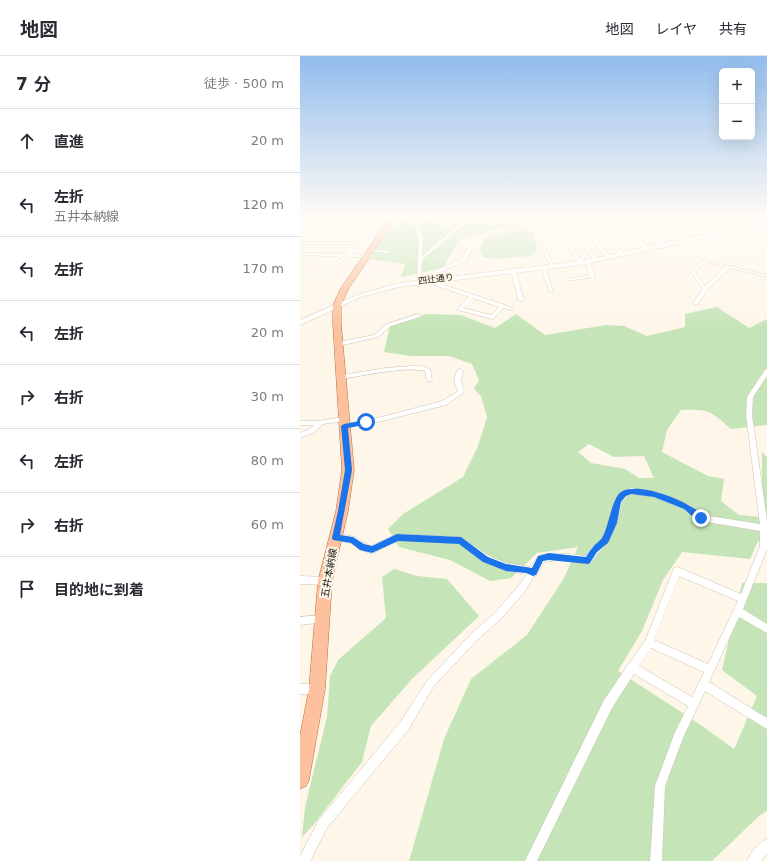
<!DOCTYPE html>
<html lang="ja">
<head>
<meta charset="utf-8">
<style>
  :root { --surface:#fff; --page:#f2f2f3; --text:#2b2b33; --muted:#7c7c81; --line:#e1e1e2 }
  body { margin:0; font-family:"DejaVu Sans","Noto Sans JP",sans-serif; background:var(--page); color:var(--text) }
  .controls { position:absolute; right:12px; top:12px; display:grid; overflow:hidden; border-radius:6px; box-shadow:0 4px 16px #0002 }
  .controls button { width:36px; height:36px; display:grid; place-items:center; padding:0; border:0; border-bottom:1px solid var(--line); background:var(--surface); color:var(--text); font:20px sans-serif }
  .stop { position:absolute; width:12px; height:12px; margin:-9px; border:3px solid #1a73e8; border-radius:50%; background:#fff }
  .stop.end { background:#1a73e8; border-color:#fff; box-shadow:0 1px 4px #0008 }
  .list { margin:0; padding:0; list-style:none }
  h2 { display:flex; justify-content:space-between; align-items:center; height:52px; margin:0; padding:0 16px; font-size:17px }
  h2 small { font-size:13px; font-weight:400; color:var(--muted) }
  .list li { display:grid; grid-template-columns:26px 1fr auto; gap:12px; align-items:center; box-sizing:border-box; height:64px; padding:0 16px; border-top:1px solid var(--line) }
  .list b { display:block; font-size:15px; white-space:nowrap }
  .list p { margin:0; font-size:13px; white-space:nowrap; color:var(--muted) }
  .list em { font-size:13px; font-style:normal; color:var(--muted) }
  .icon { flex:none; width:22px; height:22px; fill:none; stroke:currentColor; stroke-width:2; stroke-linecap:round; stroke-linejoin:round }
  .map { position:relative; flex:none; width:467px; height:805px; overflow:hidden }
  header { display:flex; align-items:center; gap:24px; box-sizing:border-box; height:56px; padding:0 20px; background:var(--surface); border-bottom:1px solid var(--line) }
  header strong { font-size:19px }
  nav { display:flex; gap:22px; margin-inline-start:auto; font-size:14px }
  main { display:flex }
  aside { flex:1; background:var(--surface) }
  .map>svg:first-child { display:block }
</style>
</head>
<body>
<header>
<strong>地図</strong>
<nav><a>地図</a><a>レイヤ</a><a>共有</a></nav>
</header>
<main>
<aside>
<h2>7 分<small>徒歩 · 500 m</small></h2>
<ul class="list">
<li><svg class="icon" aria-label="ahead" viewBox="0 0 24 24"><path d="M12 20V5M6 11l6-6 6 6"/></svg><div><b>直進</b></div><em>20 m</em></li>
<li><svg class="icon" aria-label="left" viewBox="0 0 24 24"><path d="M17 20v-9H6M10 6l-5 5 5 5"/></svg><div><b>左折</b><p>五井本納線</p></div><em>120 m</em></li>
<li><svg class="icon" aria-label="left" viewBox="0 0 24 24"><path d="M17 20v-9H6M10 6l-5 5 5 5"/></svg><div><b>左折</b></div><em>170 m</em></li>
<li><svg class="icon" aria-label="left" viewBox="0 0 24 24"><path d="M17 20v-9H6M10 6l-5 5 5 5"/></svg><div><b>左折</b></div><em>20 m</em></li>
<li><svg class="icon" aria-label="right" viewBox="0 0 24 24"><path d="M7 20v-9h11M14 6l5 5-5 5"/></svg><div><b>右折</b></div><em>30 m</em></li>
<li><svg class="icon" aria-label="left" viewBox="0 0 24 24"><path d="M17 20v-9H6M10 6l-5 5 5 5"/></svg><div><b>左折</b></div><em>80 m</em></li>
<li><svg class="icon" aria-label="right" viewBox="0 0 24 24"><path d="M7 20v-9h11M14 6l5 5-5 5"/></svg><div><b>右折</b></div><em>60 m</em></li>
<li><svg class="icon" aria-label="arrive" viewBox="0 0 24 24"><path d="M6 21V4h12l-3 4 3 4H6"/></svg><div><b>目的地に到着</b></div></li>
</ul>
</aside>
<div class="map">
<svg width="467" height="805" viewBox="0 0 467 805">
  <rect width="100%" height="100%" fill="#fef6e9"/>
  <g fill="#c5e5b8" fill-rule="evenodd">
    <path d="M161 159H250L159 183 143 212 101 221 105 208 70 203C89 171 97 160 136 161L141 170 152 174Z"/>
    <path d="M399 159H423L422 160 425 167 405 170 395 164Z"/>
    <path d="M230 174 233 176 237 194 230 200 195 203 183 201 180 192 186 182 213 175Z"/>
    <path d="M417 251 449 272 467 263V369L431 373C410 355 410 353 381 354L367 374 362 396 408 420 424 423 421 445 439 459 462 461V396L467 401V486L458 485 450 503 382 496 363 524 342 575 318 615 395 665 434 693 457 640 422 614 442 527H467V755L459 760 412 805H109L144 683 171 623 227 579 264 522 278 491 237 497 211 522 190 525 150 504 99 491 88 473 103 458 163 421 178 390 187 361 181 340 174 333 179 324 172 308 149 300H111L84 296 90 270 104 263 128 258 161 259 195 272 216 258 245 279 306 269 324 270 347 280 385 271V258ZM289 388 314 401 344 400 354 422H339L325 413 291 407 278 396Z"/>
    <path d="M94 513 117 520 147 523 179 560 112 623 71 670 62 706 15 767 2 781 5 751 27 661 30 620 38 604 86 562 82 521Z"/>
  </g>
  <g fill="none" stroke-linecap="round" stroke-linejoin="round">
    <defs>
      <g id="minor">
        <path d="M59 159 93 160 95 161 93 162 61 160Z"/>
        <path d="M118 159 134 160 136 161 134 162H121L118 169 123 181 122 200 171 159H175L122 204 121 225 119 226 117 225 119 181 114 169Z"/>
        <path d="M253 159H257L252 164 283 206V208H279L255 173 231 177 225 170 191 177 177 185 166 205 140 216 133 224 135 226 205 249 212 252V254L203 252 194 262 192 263 158 254V252L169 241 131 228 128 224 136 214 162 203 173 183 188 175 223 168 225 167H227L249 163ZM249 165 253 171 232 175 228 170ZM173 242 199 251 191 259 163 252Z"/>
        <path d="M329 159H333L364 190V192H360Z"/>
        <path d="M390 159H394L404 167 439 161 455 170 452 171 438 163 406 169 418 178V180H416Z"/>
        <path d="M0 164H50L52 165 50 166H0Z"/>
        <path d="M0 174 64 176V177L52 198 67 199 69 200 67 201H49L33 211 31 210V209L44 201 7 199 0 201V199L7 197 47 198 53 188H0V186H55L59 178 0 176Z"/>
        <path d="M329 175H333L349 193V195H345L329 177Z"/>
        <path d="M288 177H292L310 201V203H306L288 179Z"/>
        <path d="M303 178H307L324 198V200H320L303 180Z"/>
        <path d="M279 182H283L298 204V205H294L279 183Z"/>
        <path d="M240 188 244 189 254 210V211L250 210 240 189Z"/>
        <path d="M69 193 88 195 90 196 88 197 71 195H69Z"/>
        <path d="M285 204 289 205 295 220V221L266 225V223L290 219 285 205Z"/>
        <path d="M405 204 467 219V221L430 212 407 234 398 248H394L393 247 403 233 391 216 398 208ZM407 206 425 211 405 230 395 216 401 210Z"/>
        <path d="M241 210 245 211 253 235V236L249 235 241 211Z"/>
        <path d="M211 213 215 214 224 244 223 245 218 244 211 214Z"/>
        <path d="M118 258 121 260 120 261 91 270 78 281 39 290 36 288 39 286 74 279 87 268Z"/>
        <path d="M112 310H122L130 313 132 324 131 325H127L125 315C105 310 63 320 41 323L38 321 41 319 86 312Z"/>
        <path d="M160 313 163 315 161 325 164 334 163 337 146 349 82 365 44 372 41 370 44 368 82 361 142 345 157 336 158 334C154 327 154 322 157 315Z"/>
        <path d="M467 313V320L453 341 452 359 467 465V493L443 553 467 568V577L439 561 409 626 467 662V673L405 635 383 682 365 730 362 805H350L355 730 375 676 388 650 334 618 312 652 237 805H225L304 644 326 612 328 608 330 607 346 583 374 512 377 511 380 512 441 538 460 490V475L401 465 383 453 354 441 331 438 327 440 322 446 317 467 308 487 298 497 291 507 288 508 258 504 244 506 236 520H234L225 535 202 562 177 584 133 631 109 673 27 772 10 805H0V800L19 764 101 665 127 625 171 578 196 556 219 529 227 518 206 515 183 506 159 487 98 484 72 498 59 493 51 487 33 484 32 482 33 480C39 478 51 479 57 482 62 485 65 488 71 490L97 478 161 481 189 500 206 507 231 511C233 508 235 503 238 501 247 494 275 499 286 500L292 491 302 483 309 467 315 443 321 436 331 432 358 436 389 449 403 459 460 468 446 359 447 341 465 314ZM379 520 438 545 408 608 354 584ZM351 592 404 616 392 641 339 610Z"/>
        <path d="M44 361H46L47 363 46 365 23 368 13 377 0 382V377L9 373 14 369H0V365H18Z"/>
        <path d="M0 520 25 521 28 522 29 525 28 528 25 529 0 528Z"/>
        <path d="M22 559 25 560 26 563 25 566 0 569V561Z"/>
        <path d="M0 628H17L20 630 22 633 20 636 17 638H0Z"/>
        <path d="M467 783V798L461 805H447C450 797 459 786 467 783Z"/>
      </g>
      <g id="tertiary">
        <path d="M45 159H49L55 169 86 171 89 173 86 175 51 171Z"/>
        <path d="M467 165V169L281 209 99 231 61 241 0 269V264L57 239 99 227 281 205Z"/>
      </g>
      <path id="primary" d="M92 159H98L49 232 41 249V268L54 414 48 455 32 525 25 633 9 724 6 730 0 733V680L9 633 18 525 36 455 42 414 33 268V249L41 232Z"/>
    </defs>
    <use href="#minor" stroke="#ccc2b2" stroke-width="1"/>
    <use href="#tertiary" stroke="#ccc2b2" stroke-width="1"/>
    <use href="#primary" stroke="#b17045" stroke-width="1"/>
    <use href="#minor" fill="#fff" fill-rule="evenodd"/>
    <use href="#tertiary" fill="#fff" fill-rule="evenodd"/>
    <use href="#primary" fill="#fdc29d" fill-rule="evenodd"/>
  </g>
  <linearGradient id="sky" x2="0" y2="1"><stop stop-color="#91bced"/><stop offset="0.59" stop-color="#fffbf5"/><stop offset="1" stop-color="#fffbf5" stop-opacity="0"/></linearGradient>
  <rect width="467" height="271" fill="url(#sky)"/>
  <path fill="#1a73e8" d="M66 364 68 365V368L48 372 52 414 40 479 53 481 64 488 72 490 97 478 161 481 188 501 206 508 232 512 238 500 249 497 286 501C288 498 290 494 293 491 296 487 301 485 303 480 309 469 312 442 321 436 338 424 395 447 405 462L401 465H398L384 453 354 441 331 438 326 440 321 446 317 467 308 487 297 496 290 507 288 508 249 504 243 505 236 519 233 520 226 517 206 515 183 506 159 488 98 485 72 497 60 494 51 487 33 484 32 482 38 455 45 414 41 370 44 368Z"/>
  <g text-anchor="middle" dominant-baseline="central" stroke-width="4" stroke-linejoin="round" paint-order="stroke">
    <g font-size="9" fill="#25211b" stroke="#fef6e9">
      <text transform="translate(136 223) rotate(-7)">四辻通り</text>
    </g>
    <g font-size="10" fill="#25211b" stroke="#fef6e9">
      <text transform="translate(29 517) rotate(-80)">五井本納線</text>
    </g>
  </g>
</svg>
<div class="controls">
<button>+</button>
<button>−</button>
</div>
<div class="stop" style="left:66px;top:366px"></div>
<div class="stop end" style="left:401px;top:462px"></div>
</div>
</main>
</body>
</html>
